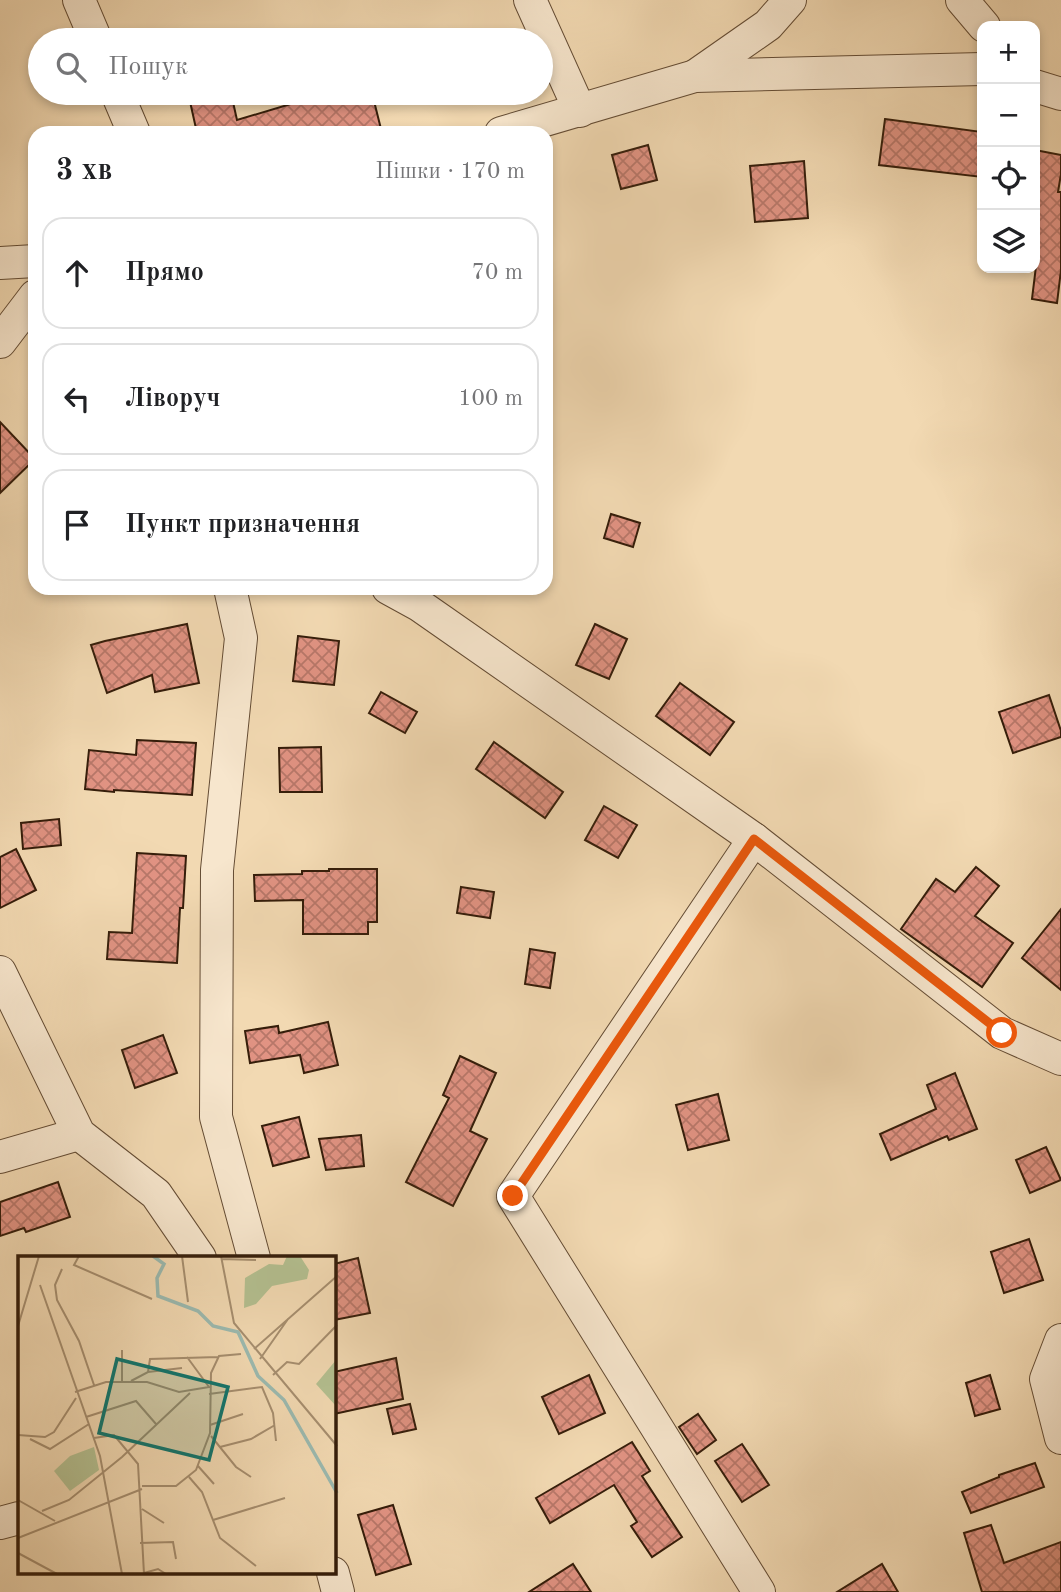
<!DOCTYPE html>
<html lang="uk">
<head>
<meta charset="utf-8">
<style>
  :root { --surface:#fff; --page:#f2f2f2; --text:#202124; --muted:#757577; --line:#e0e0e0 }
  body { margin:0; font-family:"Old Standard TT",serif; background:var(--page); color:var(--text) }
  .controls { position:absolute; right:21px; top:21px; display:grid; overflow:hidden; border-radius:14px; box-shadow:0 4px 10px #0003 }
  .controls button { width:63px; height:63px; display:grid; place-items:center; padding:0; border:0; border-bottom:2px solid var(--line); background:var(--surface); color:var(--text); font:35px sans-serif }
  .stop { position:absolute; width:21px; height:21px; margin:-16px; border:5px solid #ea580c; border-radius:50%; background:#fff }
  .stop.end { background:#ea580c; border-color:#fff; box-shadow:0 2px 7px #0008 }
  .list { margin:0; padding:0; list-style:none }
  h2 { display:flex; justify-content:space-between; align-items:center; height:91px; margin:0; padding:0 28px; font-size:30px }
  h2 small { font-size:23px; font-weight:400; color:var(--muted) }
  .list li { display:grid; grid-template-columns:46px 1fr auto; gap:21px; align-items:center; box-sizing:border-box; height:112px; margin:0 14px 14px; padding:0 14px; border:2px solid var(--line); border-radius:21px }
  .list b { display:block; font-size:26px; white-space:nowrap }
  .list em { font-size:23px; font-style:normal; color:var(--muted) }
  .icon { flex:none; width:38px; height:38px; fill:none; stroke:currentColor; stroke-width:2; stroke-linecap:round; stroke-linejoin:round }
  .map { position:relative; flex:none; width:1061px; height:1592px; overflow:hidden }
  .search { position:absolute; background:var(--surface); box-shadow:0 4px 10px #0003; left:28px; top:28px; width:525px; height:77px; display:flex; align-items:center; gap:18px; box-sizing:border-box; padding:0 24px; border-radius:38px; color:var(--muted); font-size:26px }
  .panel { position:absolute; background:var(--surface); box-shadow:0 4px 10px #0003; left:28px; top:126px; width:525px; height:469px; border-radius:21px }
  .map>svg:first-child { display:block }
</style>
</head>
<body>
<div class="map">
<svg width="1061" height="1592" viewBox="0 0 1061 1592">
  <defs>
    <pattern id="building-cross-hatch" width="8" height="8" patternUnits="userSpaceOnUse" patternTransform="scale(1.75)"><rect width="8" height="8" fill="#e19383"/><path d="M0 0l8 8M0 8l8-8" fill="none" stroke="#b77769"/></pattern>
  </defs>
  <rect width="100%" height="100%" fill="#f2d9b2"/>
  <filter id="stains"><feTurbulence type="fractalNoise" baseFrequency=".00286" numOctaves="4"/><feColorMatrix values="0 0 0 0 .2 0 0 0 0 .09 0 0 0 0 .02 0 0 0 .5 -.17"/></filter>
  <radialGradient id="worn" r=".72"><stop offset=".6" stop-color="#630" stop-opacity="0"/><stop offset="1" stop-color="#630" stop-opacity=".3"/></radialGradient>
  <g fill="url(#building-cross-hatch)" stroke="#351d0a" stroke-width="2">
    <path d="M209 93H231L237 120 304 100 305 102 341 93H372L382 133H197L189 97Z"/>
    <path d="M885 119 982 132V177L879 165Z"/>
    <path d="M648 145 657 180 621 189 612 155Z"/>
    <path d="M1035 150 1061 155V174L1058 192H1061V270L1057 303 1032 299 1038 250H1035Z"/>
    <path d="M804 161 808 218 755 222 750 166Z"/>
    <path d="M0 422 35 459 0 493Z"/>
    <path d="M611 514 640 523 633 547 604 538Z"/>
    <path d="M187 624 199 683 155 692 152 675 107 693 91 645 105 641Z"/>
    <path d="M595 624 627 639 609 679 576 665Z"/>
    <path d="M298 636 339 641 334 685 293 681Z"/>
    <path d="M680 683 734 722 710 755 656 716Z"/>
    <path d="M381 692 417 712 405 733 369 713Z"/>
    <path d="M1049 695 1061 731V737L1013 753 999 712Z"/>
    <path d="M137 740 196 743 192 795 114 790V792L85 789 89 750 136 755Z"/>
    <path d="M494 742 563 792 545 818 476 769Z"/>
    <path d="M321 747 322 792H280L279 748Z"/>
    <path d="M604 806 637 825 618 858 585 840Z"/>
    <path d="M59 819 61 845 23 849 21 823Z"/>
    <path d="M16 849 36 890 0 908V857Z"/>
    <path d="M137 853 186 856 183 908H180L177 963 107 959 109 932 132 933Z"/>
    <path d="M976 867 999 886 975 916 1013 943 982 987 901 929 936 879 955 892Z"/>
    <path d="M329 869H377V922H368V934H303V900L255 901 254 875 302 874V871H329Z"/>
    <path d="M461 887 494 892 490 918 457 913Z"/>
    <path d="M1061 909V990L1022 958Z"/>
    <path d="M530 949 555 953 550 988 525 984Z"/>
    <path d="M328 1022 338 1065 304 1073 300 1055 250 1063 245 1031 278 1026 279 1033Z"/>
    <path d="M163 1035 177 1073 135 1088 122 1050Z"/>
    <path d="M460 1056 496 1073 470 1131 487 1139 453 1206 406 1182 449 1098 443 1095Z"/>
    <path d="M955 1073 977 1129 949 1140 947 1136 891 1160 880 1134 936 1109 927 1085Z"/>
    <path d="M718 1094 729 1140 688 1150 676 1105Z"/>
    <path d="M299 1117 309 1157 273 1166 262 1126Z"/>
    <path d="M361 1135 364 1166 326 1170 319 1139Z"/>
    <path d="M1046 1147 1061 1180 1030 1193 1016 1160Z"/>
    <path d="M58 1182 70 1217 26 1232 24 1228 0 1236V1202Z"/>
    <path d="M1029 1239 1043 1280 1004 1293 991 1252Z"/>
    <path d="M358 1258 370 1313 334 1320V1264Z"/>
    <path d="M396 1358 403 1399 334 1414V1372Z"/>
    <path d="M589 1375 605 1413 559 1434 542 1397Z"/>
    <path d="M990 1375 1000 1409 975 1416 966 1383Z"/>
    <path d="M410 1404 416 1429 393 1434 387 1409Z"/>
    <path d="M698 1414 716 1440 697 1454 679 1427Z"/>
    <path d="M632 1442 650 1471 642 1476 682 1537 652 1557 631 1526 637 1522 614 1485 550 1523 536 1498Z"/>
    <path d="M742 1444 769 1485 742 1502 715 1461Z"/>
    <path d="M1035 1463 1044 1487 971 1513 962 1492 999 1477V1475Z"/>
    <path d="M393 1505 411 1564 376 1575 358 1515Z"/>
    <path d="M991 1525 1004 1563 1061 1542V1592H982L964 1533Z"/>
    <path d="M573 1564 591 1592H529Z"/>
    <path d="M882 1564 898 1592H837Z"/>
  </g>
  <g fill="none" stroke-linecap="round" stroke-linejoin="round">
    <defs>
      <g id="minor">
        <path d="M79 0 96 40"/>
        <path d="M530 0 580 111"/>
        <path d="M962 0 984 26"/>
        <path d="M695 76 768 25 790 0"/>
        <path d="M1035 86 1061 94"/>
        <path d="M117 93 134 133"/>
        <path d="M501 133 695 76 982 69"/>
        <path d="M0 263 35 261"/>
        <path d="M0 342 35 296"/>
        <path d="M230 588 241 638 217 870 216 1117 254 1258"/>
        <path d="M388 588 419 605 754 839 1002 1033 1061 1059"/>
        <path d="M754 839 513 1196 759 1592"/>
        <path d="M0 972 79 1134 156 1194 200 1258"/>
        <path d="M0 1157 79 1134"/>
        <path d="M1061 1340 1046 1379 1061 1438"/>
        <path d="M0 1523 19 1518"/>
        <path d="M333 1573 338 1592"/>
      </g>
    </defs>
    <use href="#minor" stroke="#644c34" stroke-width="34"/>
    <use href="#minor" stroke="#f7e6cd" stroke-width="32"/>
  </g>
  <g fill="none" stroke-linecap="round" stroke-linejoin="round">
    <path stroke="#ea580c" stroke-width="9" d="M513 1196 754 839 1002 1033"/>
  </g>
  <g transform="translate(18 1256)">
    <rect width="318" height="318" fill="#f2d9b2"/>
    <path d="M269 0H282L291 14 289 23 254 30 238 48 226 52 227 22 251 8 265 9ZM318 104V150L298 128Z" fill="#b4c091"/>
    <path d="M76 191 81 214 52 235 36 215 52 200Z" fill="#b4c091"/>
    <path fill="none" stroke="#9bbab0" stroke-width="3.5" d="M135 0 146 8 139 22 140 40 180 55 195 70 220 76 240 120 266 144 319 237"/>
    <path fill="none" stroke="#a68e6f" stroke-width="2" d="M61 0 56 9 134 43M164 0 170 46M203 0 216 67 319 190M203 3 238 4M44 13 37 29 39 44 61 85 76 129M22 29 82 200 104 318M0 70 21 0M236 93 319 20M104 94V126M242 103 270 63M130 116 132 103 200 101M255 119 269 106 281 108 319 69M113 125 130 116 164 112M57 136 88 126H129L161 136 191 131 169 101M191 138 244 131 255 157 258 185M68 161 118 145 138 168M192 169 225 158M0 179 27 181 36 176 58 142M193 180 218 211 233 221M76 182 96 179 120 208 126 318M12 183 32 193 71 168M202 191 233 183 257 169M180 210 196 228M171 221 184 236 202 282 238 310M124 230H158L178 214 192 177 193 117 201 100 223 98M0 244 37 265M124 253 146 267M24 255 51 244 104 201 172 137M195 264 267 242M0 282 124 233M122 287 155 286 158 303M0 297 39 318M126 317 140 313 148 318"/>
    <path fill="#0f766e" fill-opacity="0.15" stroke="#0f766e" stroke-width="3.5" d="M99 103 210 131 191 204 81 177Z"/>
    <rect width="318" height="318" fill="none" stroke="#351d0a" stroke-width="3.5"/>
  </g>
  <rect width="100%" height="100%" filter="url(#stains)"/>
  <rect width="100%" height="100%" fill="url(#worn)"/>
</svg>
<div class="controls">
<button>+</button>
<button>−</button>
<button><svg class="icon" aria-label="locate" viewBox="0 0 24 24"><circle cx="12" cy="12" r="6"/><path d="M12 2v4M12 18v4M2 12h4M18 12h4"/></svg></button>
<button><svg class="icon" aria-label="layers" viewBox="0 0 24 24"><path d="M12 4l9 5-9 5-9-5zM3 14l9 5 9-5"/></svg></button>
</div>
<div class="stop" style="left:1002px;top:1033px"></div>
<div class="stop end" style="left:513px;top:1196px"></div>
<div class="search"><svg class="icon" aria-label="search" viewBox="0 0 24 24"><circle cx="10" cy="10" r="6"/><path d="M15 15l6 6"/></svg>Пошук</div>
<section class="panel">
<h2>3 хв<small>Пішки · 170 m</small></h2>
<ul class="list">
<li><svg class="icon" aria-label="ahead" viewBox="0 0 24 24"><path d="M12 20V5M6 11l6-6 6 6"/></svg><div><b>Прямо</b></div><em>70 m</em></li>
<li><svg class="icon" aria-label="left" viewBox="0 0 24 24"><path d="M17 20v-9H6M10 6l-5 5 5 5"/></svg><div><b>Ліворуч</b></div><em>100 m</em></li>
<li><svg class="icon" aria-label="arrive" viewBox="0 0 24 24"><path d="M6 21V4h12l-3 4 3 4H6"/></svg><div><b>Пункт призначення</b></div></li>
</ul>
</section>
</div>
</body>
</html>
